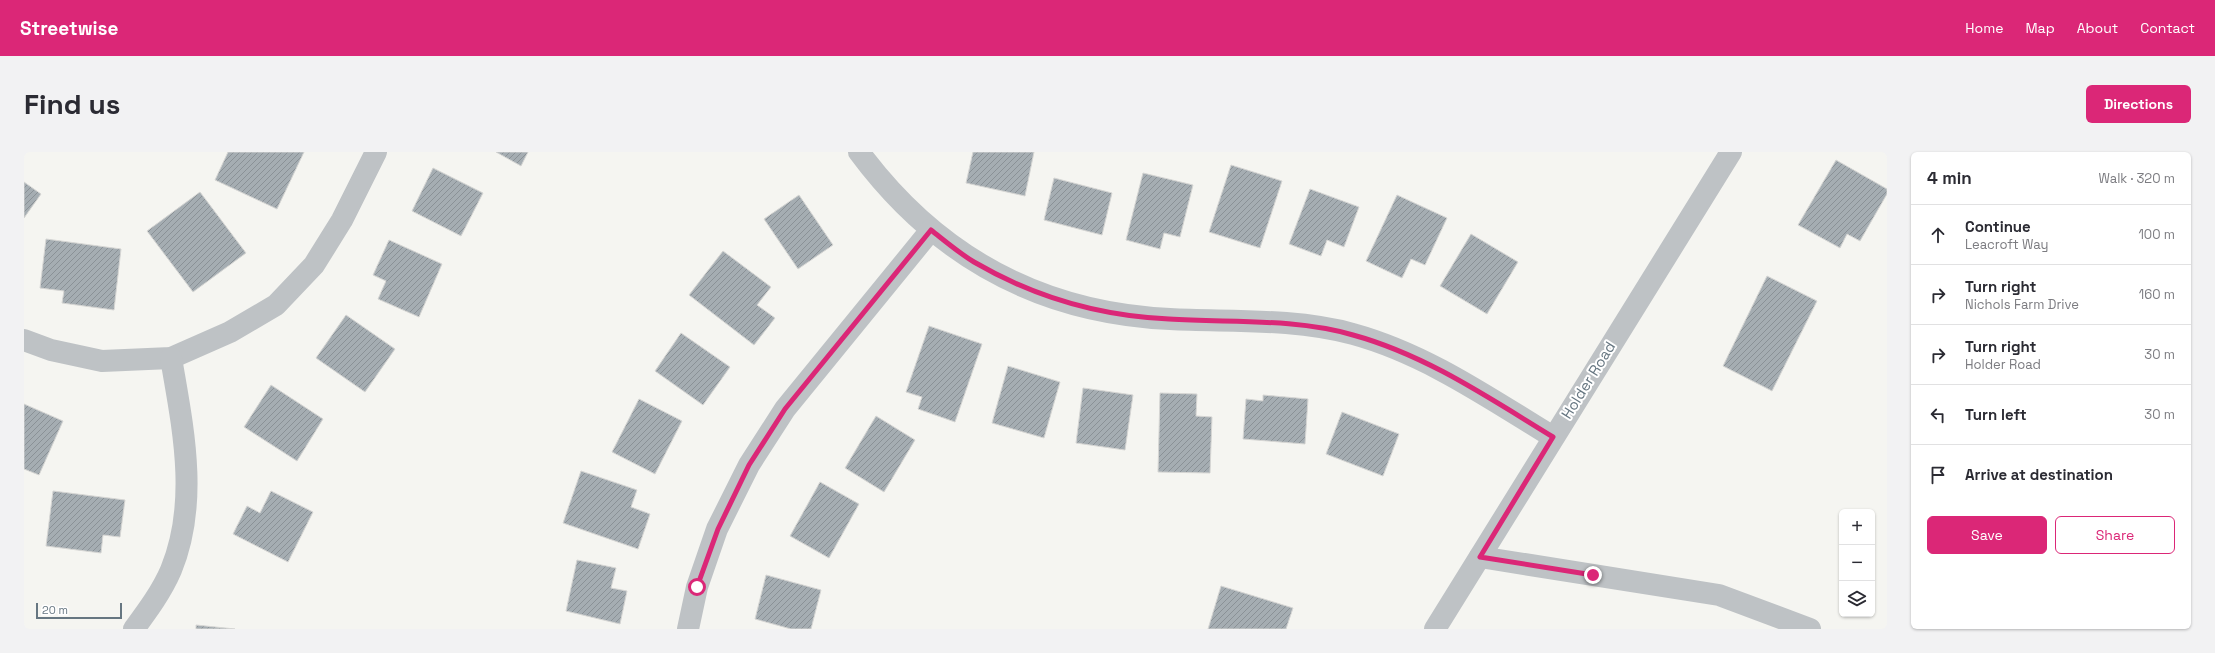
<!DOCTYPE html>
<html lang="en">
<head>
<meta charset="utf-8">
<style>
  :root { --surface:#fff; --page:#f2f2f3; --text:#2b2b33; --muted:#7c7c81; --line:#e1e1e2; --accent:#db2777 }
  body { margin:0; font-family:"Space Grotesk",sans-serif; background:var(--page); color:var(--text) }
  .controls { position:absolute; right:12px; bottom:12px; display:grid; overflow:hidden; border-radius:6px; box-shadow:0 1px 3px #0004 }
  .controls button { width:36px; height:36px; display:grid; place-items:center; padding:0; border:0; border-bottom:1px solid var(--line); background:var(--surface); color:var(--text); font:20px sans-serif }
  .scale { position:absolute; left:12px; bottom:10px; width:86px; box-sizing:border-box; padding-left:4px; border:2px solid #667681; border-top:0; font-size:11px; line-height:14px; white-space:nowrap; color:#667681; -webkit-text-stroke:3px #fff; paint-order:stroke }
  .stop { position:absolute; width:12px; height:12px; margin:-9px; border:3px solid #db2777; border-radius:50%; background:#fff }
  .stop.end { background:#db2777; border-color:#fff; box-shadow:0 1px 4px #0008 }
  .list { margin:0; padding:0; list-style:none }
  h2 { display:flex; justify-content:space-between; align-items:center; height:52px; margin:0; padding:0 16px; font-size:17px }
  h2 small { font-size:13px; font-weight:400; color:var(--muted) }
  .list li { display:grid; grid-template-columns:26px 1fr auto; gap:12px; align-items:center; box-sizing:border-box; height:60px; padding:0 16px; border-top:1px solid var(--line) }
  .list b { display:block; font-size:15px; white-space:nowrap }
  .list p { margin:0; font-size:13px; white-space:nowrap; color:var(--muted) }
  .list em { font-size:13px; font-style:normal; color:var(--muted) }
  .actions { display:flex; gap:8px; padding:12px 16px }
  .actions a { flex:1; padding:9px 0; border:1px solid var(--accent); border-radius:6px; text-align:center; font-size:14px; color:var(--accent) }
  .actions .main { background:var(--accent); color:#fff }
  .icon { flex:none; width:22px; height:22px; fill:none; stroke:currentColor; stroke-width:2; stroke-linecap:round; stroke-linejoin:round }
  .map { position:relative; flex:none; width:1863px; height:477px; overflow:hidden; border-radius:6px }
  header { display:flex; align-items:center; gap:24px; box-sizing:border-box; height:56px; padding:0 20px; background:var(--accent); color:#fff }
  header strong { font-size:19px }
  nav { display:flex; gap:22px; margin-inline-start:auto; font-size:14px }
  .intro { display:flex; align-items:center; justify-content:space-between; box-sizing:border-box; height:96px; padding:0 24px }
  h1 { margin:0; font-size:28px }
  .button { padding:10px 18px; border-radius:6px; background:var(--accent); color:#fff; font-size:14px; font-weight:700 }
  main { display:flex; gap:24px; padding:0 24px }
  aside { flex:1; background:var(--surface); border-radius:6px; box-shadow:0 1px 3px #0004 }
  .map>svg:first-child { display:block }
</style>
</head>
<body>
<header>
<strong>Streetwise</strong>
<nav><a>Home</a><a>Map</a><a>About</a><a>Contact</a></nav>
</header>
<div class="intro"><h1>Find us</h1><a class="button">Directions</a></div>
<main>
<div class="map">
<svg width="1863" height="477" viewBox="0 0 1863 477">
  <defs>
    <pattern id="building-hatch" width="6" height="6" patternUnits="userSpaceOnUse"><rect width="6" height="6" fill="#a5adb2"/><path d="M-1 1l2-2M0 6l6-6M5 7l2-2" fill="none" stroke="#8a9196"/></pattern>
  </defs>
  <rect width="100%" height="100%" fill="#f5f5f1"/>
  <g fill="url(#building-hatch)" stroke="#d6d6d4">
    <path d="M204 0H280L253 57 191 28Z"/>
    <path d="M472 0H504L497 14Z"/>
    <path d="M949 0H1010L1001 44 942 31Z"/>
    <path d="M1812 8 1863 37V42L1836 89 1823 82 1816 96 1774 73Z"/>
    <path d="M1207 13 1258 29 1236 96 1185 80Z"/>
    <path d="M409 16 459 41 437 84 388 59Z"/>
    <path d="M1119 21 1169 33 1156 85 1140 81 1136 97 1102 88Z"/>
    <path d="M1030 26 1088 41 1078 83 1020 68Z"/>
    <path d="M0 30 17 42 0 66Z"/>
    <path d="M1286 37 1335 55 1320 95 1303 88 1297 104 1265 92Z"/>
    <path d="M176 40 222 101 169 140 123 79Z"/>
    <path d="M775 43 809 93 774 117 740 67Z"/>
    <path d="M1373 43 1423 66 1401 113 1387 107 1378 126 1342 109Z"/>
    <path d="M1447 82 1494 110 1463 162 1416 134Z"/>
    <path d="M22 87 97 97 90 158 38 151 40 139 16 136Z"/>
    <path d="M365 88 418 112 395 165 354 147 362 129 349 123Z"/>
    <path d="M699 99 747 135 733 153 751 166 730 193 665 143Z"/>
    <path d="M1743 124 1793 149 1748 239 1699 214Z"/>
    <path d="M322 163 371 197 341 240 292 206Z"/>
    <path d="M905 174 958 192 931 270 894 257 898 245 882 240Z"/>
    <path d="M657 181 706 215 679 253 631 219Z"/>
    <path d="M984 214 1036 230 1020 286 968 271Z"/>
    <path d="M247 233 299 267 273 309 220 275Z"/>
    <path d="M1059 236 1109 243 1101 298 1052 291Z"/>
    <path d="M1136 241 1173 242 1172 264 1188 265 1186 321 1134 320Z"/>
    <path d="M1239 243 1284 247 1281 292 1219 287 1222 247 1239 249Z"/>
    <path d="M615 247 658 269 631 322 588 300Z"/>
    <path d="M0 252 39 269 15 323 0 317Z"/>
    <path d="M1318 260 1375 282 1359 324 1302 302Z"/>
    <path d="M852 264 891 288 860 340 821 316Z"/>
    <path d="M557 319 613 338 607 355 626 362 614 397 539 371Z"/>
    <path d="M796 330 835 352 805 406 766 384Z"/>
    <path d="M29 339 101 348 96 385 79 383 77 401 22 394Z"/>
    <path d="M247 339 289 360 264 410 209 382 223 354 236 361Z"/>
    <path d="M553 408 592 416 587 436 603 439 596 472 542 459Z"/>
    <path d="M742 423 797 438 787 477H767L731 467Z"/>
    <path d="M1197 434 1269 456 1262 477H1184Z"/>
    <path d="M172 473 211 477H172Z"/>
  </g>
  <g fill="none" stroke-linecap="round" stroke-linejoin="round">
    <g stroke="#bec2c5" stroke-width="22">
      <path d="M835 0C913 105 1016 161 1146 167 1207 170 1270 166 1329 182 1402 202 1465 246 1529 285"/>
      <path d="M0 188 27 198 78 209 147 206 206 180 252 153 290 113 318 68 352 0"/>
      <path d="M1456 405 1695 443 1786 477"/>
      <path d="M110 477C124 458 138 439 147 418 175 350 159 276 147 206"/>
      <path d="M664 477 673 435 693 377 725 313 761 257 907 78"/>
      <path d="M1411 477 1707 0"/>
    </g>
  </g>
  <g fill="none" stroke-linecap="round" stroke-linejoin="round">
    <path stroke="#db2777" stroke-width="5" d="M673 435 694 377 725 313 761 257 907 78C921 89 935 101 950 110 1010 145 1076 164 1145 167 1206 171 1270 166 1329 183 1402 203 1465 246 1529 285L1456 405 1569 423"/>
  </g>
  <g text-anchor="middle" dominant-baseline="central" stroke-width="4" stroke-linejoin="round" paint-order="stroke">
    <g font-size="15" fill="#667681" stroke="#fff">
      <text transform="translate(1564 228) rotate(-58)">Holder Road</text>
    </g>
  </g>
</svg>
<div class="controls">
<button>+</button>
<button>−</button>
<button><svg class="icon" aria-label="layers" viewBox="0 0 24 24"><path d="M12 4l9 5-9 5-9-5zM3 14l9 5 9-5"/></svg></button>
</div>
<div class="scale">20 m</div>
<div class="stop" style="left:673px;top:435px"></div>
<div class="stop end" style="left:1569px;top:423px"></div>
</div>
<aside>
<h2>4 min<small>Walk · 320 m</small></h2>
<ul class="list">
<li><svg class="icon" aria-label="ahead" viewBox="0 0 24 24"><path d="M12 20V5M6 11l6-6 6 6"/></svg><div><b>Continue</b><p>Leacroft Way</p></div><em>100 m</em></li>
<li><svg class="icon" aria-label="right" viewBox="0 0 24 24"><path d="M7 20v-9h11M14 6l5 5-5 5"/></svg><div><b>Turn right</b><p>Nichols Farm Drive</p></div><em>160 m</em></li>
<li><svg class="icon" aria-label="right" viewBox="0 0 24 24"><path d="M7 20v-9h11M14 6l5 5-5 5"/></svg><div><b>Turn right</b><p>Holder Road</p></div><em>30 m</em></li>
<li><svg class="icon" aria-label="left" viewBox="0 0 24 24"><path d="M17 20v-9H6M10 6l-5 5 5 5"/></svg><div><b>Turn left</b></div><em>30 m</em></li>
<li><svg class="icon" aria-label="arrive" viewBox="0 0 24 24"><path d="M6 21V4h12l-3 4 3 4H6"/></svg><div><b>Arrive at destination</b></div></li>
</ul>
<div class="actions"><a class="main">Save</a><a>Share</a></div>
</aside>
</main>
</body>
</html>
